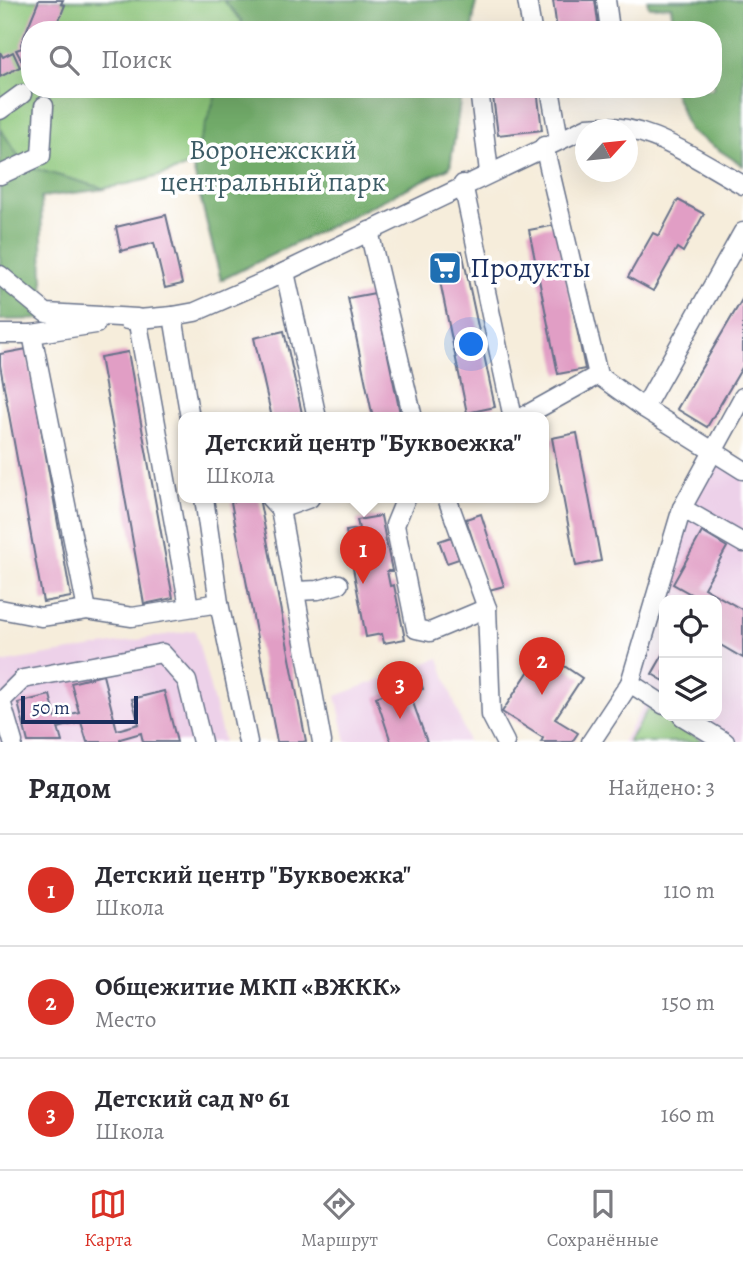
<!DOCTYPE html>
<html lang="ru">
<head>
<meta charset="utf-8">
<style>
  :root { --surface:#fff; --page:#f2f2f3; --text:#2b2b33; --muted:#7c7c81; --line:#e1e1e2; --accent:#d93025 }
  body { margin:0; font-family:Alegreya,serif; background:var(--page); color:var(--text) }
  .controls { position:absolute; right:21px; bottom:21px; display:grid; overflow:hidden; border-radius:14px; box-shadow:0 7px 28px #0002 }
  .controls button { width:63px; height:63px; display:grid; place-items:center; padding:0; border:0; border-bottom:2px solid var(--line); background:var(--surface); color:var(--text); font:35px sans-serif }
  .compass { position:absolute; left:575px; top:119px; width:63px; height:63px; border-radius:50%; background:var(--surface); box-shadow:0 7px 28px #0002; rotate:63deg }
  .scale { position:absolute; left:21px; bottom:18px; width:117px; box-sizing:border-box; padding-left:7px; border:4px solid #1b2f5e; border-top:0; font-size:19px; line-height:24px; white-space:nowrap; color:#1b2f5e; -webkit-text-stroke:5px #fff; paint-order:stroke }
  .you { position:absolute; left:472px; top:345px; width:24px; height:24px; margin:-18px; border:5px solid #fff; border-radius:50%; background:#1a73e8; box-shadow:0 0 0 10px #1a73e833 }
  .badge { display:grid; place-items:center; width:46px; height:46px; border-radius:50%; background:var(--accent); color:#fff; font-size:23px; font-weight:700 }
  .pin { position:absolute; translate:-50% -58px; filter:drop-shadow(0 2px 4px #0008) }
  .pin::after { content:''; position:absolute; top:37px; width:24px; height:21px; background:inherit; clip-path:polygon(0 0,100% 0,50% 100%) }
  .popup { position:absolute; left:178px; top:412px; width:371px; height:91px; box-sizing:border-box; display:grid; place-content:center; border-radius:14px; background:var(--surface); filter:drop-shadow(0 2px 5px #0005); font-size:23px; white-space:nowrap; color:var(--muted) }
  .popup b { font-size:26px; color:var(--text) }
  .popup::after { content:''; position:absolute; left:50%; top:100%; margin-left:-14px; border:14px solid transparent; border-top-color:var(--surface) }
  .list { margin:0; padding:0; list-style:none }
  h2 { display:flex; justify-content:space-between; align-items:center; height:91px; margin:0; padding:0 28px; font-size:30px }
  h2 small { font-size:23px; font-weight:400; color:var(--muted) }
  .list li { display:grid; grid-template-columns:46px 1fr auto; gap:21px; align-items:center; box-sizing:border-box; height:112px; padding:0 28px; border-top:2px solid var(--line) }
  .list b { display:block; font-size:26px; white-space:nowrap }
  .list p { margin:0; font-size:23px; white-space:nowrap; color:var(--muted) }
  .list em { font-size:23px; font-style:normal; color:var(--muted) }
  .icon { flex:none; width:38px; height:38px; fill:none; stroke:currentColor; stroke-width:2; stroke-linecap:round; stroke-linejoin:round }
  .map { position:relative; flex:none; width:743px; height:742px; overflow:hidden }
  .search { position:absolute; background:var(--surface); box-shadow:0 7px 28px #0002; left:21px; right:21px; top:21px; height:77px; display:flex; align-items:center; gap:18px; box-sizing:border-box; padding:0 24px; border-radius:28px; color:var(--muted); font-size:26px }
  .sheet { height:427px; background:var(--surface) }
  nav { display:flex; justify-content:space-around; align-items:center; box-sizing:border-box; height:98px; border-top:2px solid var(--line); background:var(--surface); font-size:19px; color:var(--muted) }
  nav a { display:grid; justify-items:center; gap:4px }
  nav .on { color:var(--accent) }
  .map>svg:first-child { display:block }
</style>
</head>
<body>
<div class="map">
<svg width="743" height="742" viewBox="0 0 743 742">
  <rect width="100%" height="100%" fill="#fff"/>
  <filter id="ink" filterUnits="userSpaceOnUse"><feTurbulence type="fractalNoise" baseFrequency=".0143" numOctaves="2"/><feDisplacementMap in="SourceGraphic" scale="14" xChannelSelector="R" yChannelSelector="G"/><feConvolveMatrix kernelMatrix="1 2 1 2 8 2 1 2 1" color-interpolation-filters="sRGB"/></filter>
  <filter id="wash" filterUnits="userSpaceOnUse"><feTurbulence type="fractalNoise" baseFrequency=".00686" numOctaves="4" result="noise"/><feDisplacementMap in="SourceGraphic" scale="28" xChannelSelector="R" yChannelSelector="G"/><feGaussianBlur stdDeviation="1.57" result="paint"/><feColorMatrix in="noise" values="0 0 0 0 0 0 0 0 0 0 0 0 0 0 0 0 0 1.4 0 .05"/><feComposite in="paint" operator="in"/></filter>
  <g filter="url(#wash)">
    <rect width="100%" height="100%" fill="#f6eddb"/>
    <g fill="#edd1e9" fill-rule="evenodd">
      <path d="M713 459 743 477V742H622L648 698 638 675 684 515ZM664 600H717V716H664Z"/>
      <path d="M195 630 224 742H0V663Z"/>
      <path d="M439 658 468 742H346L336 696Z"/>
    </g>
    <g fill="#8ec77b" stroke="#547b6c" stroke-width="2">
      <path d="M0 0H476L472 30H30V89H462L450 167 221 280 192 164C145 185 93 190 42 197L0 320Z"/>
      <path d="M648 709 704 742H628Z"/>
    </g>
    <g fill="#72ac6b" stroke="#466e64" stroke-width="2">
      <path d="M223 0H476L472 30H239L242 21Z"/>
      <path d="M647 0H743V166L689 130 673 89H713V30H674L671 6 649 7Z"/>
      <path d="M218 89H462L450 167 221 280 192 163Z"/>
      <path d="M0 128 25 166 106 189 41 197 44 319 0 320Z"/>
    </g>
    <g id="blocks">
      <g fill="#e19ec5">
        <path d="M39 0H63L61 4 65 5 55 30H30V63L24 65 16 50 22 48 21 44Z"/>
        <path d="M553 0H595L599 30H557Z"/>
        <path d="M0 52 3 57 13 52 20 67 0 77Z"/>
        <path d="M492 89H537L542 130 498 135Z"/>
        <path d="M678 200 704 214 683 252 677 248 653 291 628 277 653 233 659 236Z"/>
        <path d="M166 215 182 284 165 288 154 243 121 251 116 227Z"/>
        <path d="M556 225 585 369 558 374 529 230Z"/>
        <path d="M462 251 495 407 467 413 435 257Z"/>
        <path d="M375 293 401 418H373L348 298Z"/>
        <path d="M743 298V366L707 427 677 409Z"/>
        <path d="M284 331 303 418H272L254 338Z"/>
        <path d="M27 349 71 597 43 602 0 365V354Z"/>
        <path d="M128 352 173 598 144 604 100 357Z"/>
        <path d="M577 433 601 561 576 566 552 438Z"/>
        <path d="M259 498 306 741 303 742H277L231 502Z"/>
        <path d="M481 514 504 586 489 590 466 519Z"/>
        <path d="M381 516 392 571H387L390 586 394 585 405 639 384 643 382 634 366 637 346 531 359 529 357 520Z"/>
        <path d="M702 532 727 547 704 588 743 610V658L717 643V600H694L696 597 673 584Z"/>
        <path d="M451 537 459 559 447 563 439 541Z"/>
        <path d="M542 651 582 678 555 719 578 733 572 742H541L543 738 502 712Z"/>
        <path d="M664 653V681L652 674Z"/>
        <path d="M103 675 117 730 139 724 132 699 164 691 177 742H143L141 733 120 739V742H87L81 722 58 728 62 742H28L18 703 50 695 56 718 79 712 71 683Z"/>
        <path d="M418 675 423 689 410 694 427 742H391L376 697 394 691 392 683Z"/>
      </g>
    </g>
  </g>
  <g filter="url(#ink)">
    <use href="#blocks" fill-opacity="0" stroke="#68728a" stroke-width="2"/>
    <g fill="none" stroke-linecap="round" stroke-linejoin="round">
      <defs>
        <g id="minor">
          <path d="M527 0 532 30"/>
          <path d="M606 0 610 30"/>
          <path d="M479 89 489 172"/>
          <path d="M550 89 559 139"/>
          <path d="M0 110 22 94"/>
          <path d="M544 146 598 375 644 408 743 470"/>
          <path d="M0 175 41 156 44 106"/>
          <path d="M463 184 513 418"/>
          <path d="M369 231 413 418"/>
          <path d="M285 272 317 418"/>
          <path d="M0 275 46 313 137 318 189 607"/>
          <path d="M127 320 173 316"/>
          <path d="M0 334H32L96 324"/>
          <path d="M32 334 87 610"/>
          <path d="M644 408 743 232"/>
          <path d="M190 418 173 316 195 312 268 280 588 127C645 120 695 159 743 185"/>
          <path d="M521 418 598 375"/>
          <path d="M204 498 219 603 248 742"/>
          <path d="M270 498 280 509 310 498"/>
          <path d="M406 498 395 525 416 629 430 632 487 608"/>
          <path d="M447 498 487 608 491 715 505 742"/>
          <path d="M682 508 743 543"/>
          <path d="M280 509 322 742"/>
          <path d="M296 591 318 590 339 584"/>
          <path d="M0 609 41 617 87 610 132 617 219 603"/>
          <path d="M664 705 630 683 682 508 743 397"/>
          <path d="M682 716 725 742"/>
          <path d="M13 742 1 701 23 679 162 653 187 681 202 742"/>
          <path d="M591 742 630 683"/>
        </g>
      </defs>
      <use href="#minor" stroke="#68728a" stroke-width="21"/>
      <use href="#minor" stroke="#fff" stroke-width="18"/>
    </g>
  </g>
  <defs>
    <symbol id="supermarket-square" viewBox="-11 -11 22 22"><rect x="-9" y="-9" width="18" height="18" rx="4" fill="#1f6fb2" stroke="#fff"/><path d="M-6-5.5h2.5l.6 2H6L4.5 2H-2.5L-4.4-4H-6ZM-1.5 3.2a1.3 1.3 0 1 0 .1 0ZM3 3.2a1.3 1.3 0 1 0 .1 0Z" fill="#fff"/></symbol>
  </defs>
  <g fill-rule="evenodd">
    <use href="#supermarket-square" x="426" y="249" width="38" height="38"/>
  </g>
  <g text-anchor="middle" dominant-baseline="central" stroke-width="7" stroke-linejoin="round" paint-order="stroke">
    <g font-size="28" fill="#3e5d67" stroke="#fff">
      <text x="273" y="150">Воронежский<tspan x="273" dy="32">центральный парк</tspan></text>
    </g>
    <g font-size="28" fill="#1b2f5e" stroke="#fff" text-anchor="start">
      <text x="470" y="268">Продукты</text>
    </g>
  </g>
</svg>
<div class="controls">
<button><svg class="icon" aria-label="locate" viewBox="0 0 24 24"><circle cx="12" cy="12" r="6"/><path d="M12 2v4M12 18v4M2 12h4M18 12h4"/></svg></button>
<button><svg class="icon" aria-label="layers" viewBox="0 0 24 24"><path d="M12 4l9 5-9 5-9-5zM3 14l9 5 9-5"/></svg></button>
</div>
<svg class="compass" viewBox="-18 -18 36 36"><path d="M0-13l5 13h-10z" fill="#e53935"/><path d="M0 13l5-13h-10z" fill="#7c7c81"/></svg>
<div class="scale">50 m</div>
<div class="you"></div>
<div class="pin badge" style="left:363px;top:584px">1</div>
<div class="popup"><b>Детский центр &quot;Буквоежка&quot;</b>Школа</div>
<div class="pin badge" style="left:542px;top:695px">2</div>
<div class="pin badge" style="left:400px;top:719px">3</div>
<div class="search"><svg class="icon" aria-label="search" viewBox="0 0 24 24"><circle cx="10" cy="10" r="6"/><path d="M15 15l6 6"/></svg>Поиск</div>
</div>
<section class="sheet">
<h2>Рядом<small>Найдено: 3</small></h2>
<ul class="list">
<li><span class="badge">1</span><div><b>Детский центр &quot;Буквоежка&quot;</b><p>Школа</p></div><em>110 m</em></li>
<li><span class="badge">2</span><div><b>Общежитие МКП «ВЖКК»</b><p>Место</p></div><em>150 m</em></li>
<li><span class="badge">3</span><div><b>Детский сад № 61</b><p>Школа</p></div><em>160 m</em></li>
</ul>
</section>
<nav>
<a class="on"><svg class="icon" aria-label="map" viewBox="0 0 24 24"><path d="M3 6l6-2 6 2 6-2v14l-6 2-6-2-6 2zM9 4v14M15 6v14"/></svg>Карта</a>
<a><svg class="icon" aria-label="directions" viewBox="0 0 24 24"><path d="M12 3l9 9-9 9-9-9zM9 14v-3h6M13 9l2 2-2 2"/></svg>Маршрут</a>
<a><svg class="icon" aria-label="saved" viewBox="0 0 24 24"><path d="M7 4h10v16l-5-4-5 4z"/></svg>Сохранённые</a>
</nav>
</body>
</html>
